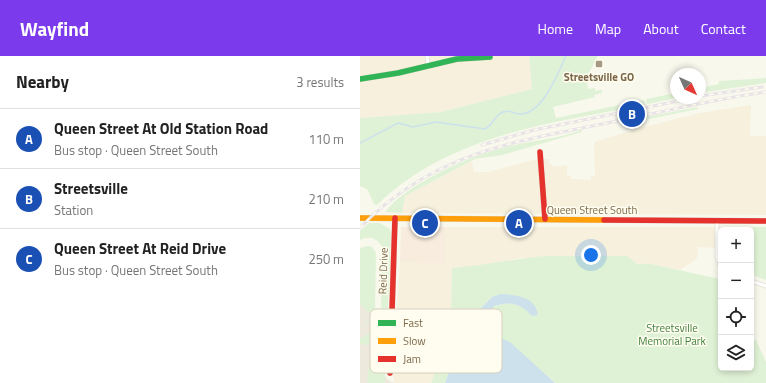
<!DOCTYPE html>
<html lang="en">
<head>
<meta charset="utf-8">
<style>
  :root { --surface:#fff; --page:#f2f2f2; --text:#222; --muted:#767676; --line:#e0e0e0; --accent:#7c3aed }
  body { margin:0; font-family:"Titillium Web",sans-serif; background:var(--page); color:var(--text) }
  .controls { position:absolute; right:12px; bottom:12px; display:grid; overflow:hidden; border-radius:6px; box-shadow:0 2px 6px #0003 }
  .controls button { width:36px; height:36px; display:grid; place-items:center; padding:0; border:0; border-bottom:1px solid var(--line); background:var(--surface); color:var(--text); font:20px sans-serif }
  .compass { position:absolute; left:310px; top:12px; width:36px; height:36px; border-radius:50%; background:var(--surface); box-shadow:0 2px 6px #0003; rotate:135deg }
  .you { position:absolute; left:231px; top:199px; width:14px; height:14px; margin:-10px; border:3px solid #fff; border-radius:50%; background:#1a73e8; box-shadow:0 0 0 6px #1a73e833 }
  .badge { display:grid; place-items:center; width:26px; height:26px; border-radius:50%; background:var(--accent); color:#fff; font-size:13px; font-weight:700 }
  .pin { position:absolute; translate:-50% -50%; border:2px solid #fff; box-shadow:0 1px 4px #0006 }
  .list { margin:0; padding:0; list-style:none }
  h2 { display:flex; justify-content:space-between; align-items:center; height:52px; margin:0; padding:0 16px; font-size:17px }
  h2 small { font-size:13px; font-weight:400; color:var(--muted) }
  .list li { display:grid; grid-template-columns:26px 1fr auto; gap:12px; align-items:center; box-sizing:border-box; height:60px; padding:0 16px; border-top:1px solid var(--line) }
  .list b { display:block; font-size:15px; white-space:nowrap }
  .list p { margin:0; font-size:13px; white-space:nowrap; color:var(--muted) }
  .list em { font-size:13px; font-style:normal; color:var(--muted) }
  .icon { flex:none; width:22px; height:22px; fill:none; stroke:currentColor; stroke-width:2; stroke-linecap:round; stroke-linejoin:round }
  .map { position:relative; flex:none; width:406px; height:327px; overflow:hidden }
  header { display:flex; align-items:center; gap:24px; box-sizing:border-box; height:56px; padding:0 20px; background:var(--accent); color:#fff }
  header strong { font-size:19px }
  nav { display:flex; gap:22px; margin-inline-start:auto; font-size:14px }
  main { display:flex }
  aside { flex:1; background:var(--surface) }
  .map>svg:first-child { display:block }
</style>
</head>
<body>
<header>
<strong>Wayfind</strong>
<nav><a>Home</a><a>Map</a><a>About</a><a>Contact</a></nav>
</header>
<main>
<aside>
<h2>Nearby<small>3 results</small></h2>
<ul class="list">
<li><span class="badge" style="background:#1a4fb4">A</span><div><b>Queen Street At Old Station Road</b><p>Bus stop · Queen Street South</p></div><em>110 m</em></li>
<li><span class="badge" style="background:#1a4fb4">B</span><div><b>Streetsville</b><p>Station</p></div><em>210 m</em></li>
<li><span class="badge" style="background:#1a4fb4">C</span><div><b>Queen Street At Reid Drive</b><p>Bus stop · Queen Street South</p></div><em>250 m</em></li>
</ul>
</aside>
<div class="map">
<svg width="406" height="327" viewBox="0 0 406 327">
  <rect width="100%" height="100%" fill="#f9f8ed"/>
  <g fill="#f6f0dd">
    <path d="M0 0H169L172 33 81 56 0 62Z"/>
    <path d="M391 49 390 80H406V159L42 157 45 140 112 105 114 116H128L173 104 189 103V108H192L193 111 207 109V120H211V123L231 124V120H235L234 86 280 72 340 57Z"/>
    <path d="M85 171H393L392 219 391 174H361V198L359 192 338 191 337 203 320 214 291 208 160 202 122 210 92 212 91 256 80 303 71 327H34L33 307 40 206 85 208Z"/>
  </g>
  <path fill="#f7ecdd" d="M41 171H85V208L40 206Z"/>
  <path fill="#ede9dd" d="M0 248 27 271 24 319 28 324 34 327H0Z"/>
  <g fill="#e0f2d6">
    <path d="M169 0H238L224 26H227L228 33 235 32V35L242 34V37L234 39 235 41 193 51 196 62 284 44 285 49C190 67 89 79 17 149L14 148 7 133 0 130V62L81 56 172 33Z"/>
    <path d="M406 22V27L340 37V32L359 28V25Z"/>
    <path d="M316 37 317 42 287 48 286 43Z"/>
    <path d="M337 51 338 53 279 65 281 62Z"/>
    <path d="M221 74 222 76 142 99 115 103 45 140 42 157 26 156C29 148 49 134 57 129 87 111 117 98 150 90 174 84 198 83 221 74Z"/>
    <path d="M9 167H19L29 172 31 178 28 252 22 258 21 247 23 193C19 183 10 179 0 184V175Z"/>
    <path d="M393 171H406V224L392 219Z"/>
    <path d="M8 190 12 191 16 197 15 256 14 262 0 272 13 260 0 248V192Z"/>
    <path d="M187 200H267L277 208H291L360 223 361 312H391V284H396L406 306V327H195L178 312 133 279 127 276 117 278 116 277 123 269 134 250C151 245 160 247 173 260L177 253 132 241 118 255 116 262 106 272 85 327H71L80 303 91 256 92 212C124 210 155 202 187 200Z"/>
    <path d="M27 267 25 327H7L9 310 15 316 18 315V312L9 309 14 290 0 288V283L22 269Z"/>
  </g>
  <path fill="#cce1eb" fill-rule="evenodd" d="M141 238C156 239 176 241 178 259L172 260C160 247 151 245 134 250L123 269 116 277 117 278 127 276 150 286 195 327H85L106 272 116 262 118 255 132 241ZM125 291 135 293 142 302 129 304 111 303 108 300 117 294Z"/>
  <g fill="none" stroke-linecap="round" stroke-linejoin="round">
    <path stroke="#cce1eb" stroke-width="1.5" d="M0 87 38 67 53 71 76 66 125 73C133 69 135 59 143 56 150 53 154 58 161 58 183 57 198 17 206 0"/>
    <defs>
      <g id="street">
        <path d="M67 0 68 8"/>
        <path d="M357 165V202L361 211"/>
        <path d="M391 225 406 230"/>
      </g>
      <path id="fast" d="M0 23 38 17 97 3 130 1"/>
      <path id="slow" d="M0 162 244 164"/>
      <g id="jam">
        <path d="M180 96 185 163"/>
        <path d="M244 164 406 165"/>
        <path d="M30 317 35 162"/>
      </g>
    </defs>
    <use href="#street" stroke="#d8d5cb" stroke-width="4.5"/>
    <use href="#fast" stroke="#dad5ca" stroke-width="6"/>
    <use href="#slow" stroke="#dad5ca" stroke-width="6"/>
    <use href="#jam" stroke="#dad5ca" stroke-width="6"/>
    <use href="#street" stroke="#fefefc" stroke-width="3.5"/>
    <use href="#fast" stroke="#30b455" stroke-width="5.5"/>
    <use href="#slow" stroke="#ff9f0a" stroke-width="5.5"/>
    <use href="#jam" stroke="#e5322d" stroke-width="5.5"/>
    <defs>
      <g id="rail">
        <path d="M340 40 402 31"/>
        <path d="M122 89 174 74 333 42"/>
        <path d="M0 172C73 95 159 85 257 65 307 55 356 43 406 36"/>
      </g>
    </defs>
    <use href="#rail" stroke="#e7e3e6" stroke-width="3"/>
    <use href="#rail" stroke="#fffdf0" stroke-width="1.5" stroke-dasharray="4.5" stroke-linecap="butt"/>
  </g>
  <rect fill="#a79a82" stroke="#fffdf0" stroke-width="1.5" x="235" y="4" width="8" height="8" rx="2"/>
  <g text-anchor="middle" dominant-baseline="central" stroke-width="3" stroke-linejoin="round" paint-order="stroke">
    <g font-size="11" font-weight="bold" fill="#7b6748" stroke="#fffdf0">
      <text x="239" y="21">Streetsville GO</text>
    </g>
    <g font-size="11" fill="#7b6748" stroke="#fffdf0">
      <text x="232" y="154">Queen Street South</text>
      <text transform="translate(23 215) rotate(-88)">Reid Drive</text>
    </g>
    <g font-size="11" fill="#42823f" stroke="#fffdf0">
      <text x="312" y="272">Streetsville<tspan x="312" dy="13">Memorial Park</tspan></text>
    </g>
  </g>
  <rect x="10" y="253" width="132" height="64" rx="6" fill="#fffdf0" stroke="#d7d0be" stroke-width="1"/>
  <rect x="18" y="264" width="18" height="6" fill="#30b455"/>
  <rect x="18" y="282" width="18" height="6" fill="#ff9f0a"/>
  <rect x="18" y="300" width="18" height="6" fill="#e5322d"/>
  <g font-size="11" fill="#7b6748">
    <text x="43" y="271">Fast</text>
    <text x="43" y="289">Slow</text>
    <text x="43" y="307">Jam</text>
  </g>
</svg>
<div class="controls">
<button>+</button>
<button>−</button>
<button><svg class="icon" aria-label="locate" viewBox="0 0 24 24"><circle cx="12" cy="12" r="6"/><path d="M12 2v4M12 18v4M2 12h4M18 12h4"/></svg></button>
<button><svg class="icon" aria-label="layers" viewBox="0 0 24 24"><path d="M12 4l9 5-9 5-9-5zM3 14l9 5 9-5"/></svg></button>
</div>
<svg class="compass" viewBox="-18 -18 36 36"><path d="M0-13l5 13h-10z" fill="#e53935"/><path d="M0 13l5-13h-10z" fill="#767676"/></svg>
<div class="you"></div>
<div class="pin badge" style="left:159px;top:167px;background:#1a4fb4">A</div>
<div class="pin badge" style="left:272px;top:58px;background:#1a4fb4">B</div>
<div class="pin badge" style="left:65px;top:167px;background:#1a4fb4">C</div>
</div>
</main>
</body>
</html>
